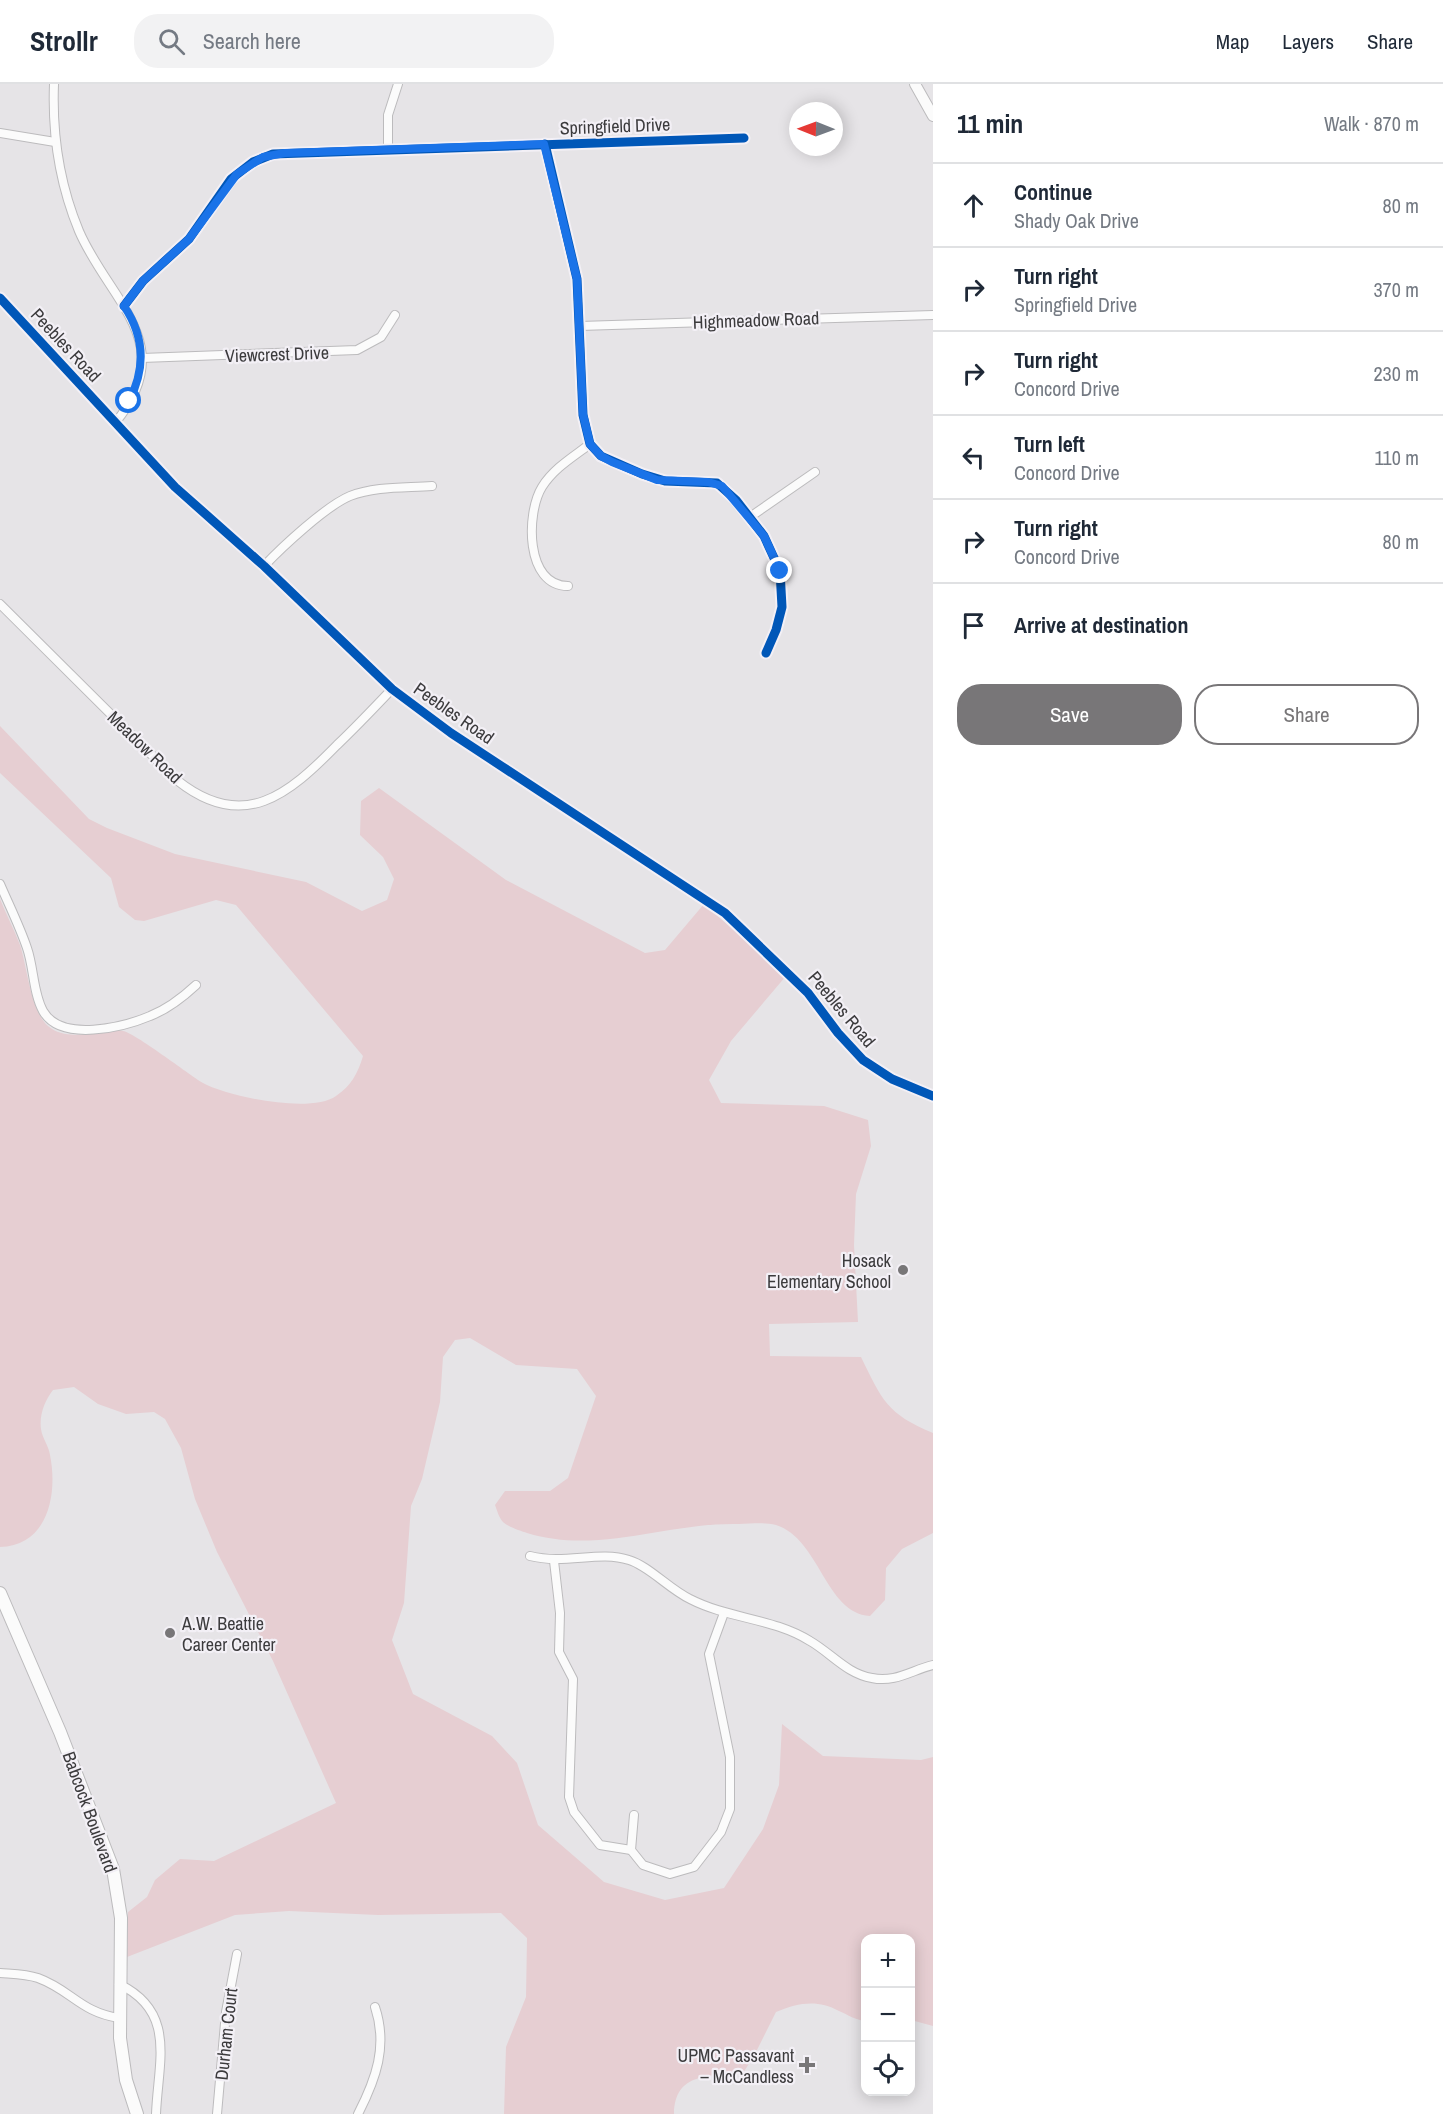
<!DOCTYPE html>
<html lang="en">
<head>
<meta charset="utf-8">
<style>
  :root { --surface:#fff; --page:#f2f2f3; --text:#1f2937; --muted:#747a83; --line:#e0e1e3; --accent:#787678 }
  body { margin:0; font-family:"Archivo Narrow",sans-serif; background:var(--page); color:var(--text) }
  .controls { position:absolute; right:18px; bottom:18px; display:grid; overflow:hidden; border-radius:12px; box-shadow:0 3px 15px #0003 }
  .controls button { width:54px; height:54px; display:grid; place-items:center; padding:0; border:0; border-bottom:2px solid var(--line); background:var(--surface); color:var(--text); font:30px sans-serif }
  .compass { position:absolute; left:789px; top:18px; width:54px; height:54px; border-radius:50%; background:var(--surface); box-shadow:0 3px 15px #0003; rotate:271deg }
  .stop { position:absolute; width:18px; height:18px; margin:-14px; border:4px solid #1a73e8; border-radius:50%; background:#fff }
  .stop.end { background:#1a73e8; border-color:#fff; box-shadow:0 2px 6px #0008 }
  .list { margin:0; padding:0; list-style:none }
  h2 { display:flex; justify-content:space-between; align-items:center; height:78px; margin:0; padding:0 24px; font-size:26px }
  h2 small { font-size:20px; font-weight:400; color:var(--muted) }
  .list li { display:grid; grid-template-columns:39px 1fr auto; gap:18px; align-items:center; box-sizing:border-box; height:84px; padding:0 24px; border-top:2px solid var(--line) }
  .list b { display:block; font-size:22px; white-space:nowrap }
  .list p { margin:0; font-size:20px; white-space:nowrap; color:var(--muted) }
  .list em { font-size:20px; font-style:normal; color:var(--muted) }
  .actions { display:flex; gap:12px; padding:18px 24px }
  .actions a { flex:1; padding:14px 0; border:2px solid var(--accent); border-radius:24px; text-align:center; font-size:21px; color:var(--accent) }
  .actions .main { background:var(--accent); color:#fff }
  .icon { flex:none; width:33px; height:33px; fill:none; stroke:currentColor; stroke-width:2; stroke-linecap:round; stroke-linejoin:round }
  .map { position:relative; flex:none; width:933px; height:2030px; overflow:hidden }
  header { display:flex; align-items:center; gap:36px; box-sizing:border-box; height:84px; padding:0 30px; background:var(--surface); border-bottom:2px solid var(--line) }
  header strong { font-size:28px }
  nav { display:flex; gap:33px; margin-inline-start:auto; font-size:21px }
  .search { width:420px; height:54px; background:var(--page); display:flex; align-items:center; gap:15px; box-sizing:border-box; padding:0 21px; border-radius:24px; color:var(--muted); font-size:22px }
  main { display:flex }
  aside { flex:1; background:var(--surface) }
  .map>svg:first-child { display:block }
</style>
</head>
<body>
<header>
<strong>Strollr</strong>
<div class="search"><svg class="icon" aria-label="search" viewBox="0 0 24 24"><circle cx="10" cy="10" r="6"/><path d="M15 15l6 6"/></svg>Search here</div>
<nav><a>Map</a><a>Layers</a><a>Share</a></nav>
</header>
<main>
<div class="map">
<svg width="933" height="2030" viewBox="0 0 933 2030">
  <rect width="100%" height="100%" fill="#e6e4e7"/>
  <path fill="#e6ced2" d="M0 642 89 735 107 744 175 770 306 798 362 827 387 816 394 795 383 773 360 751 361 717 379 704 506 796 645 869 665 866 704 820 786 892 731 957 709 996 721 1019 824 1022 868 1036 871 1062 856 1110 854 1161 858 1238 769 1240 770 1272 861 1273C882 1316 887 1330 933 1349V1449L902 1465 886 1484 885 1516 870 1532C825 1529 820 1455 776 1441 765 1438 750 1440 739 1440 668 1438 598 1471 527 1449 521 1447 508 1443 503 1438 499 1434 497 1426 495 1421L505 1407H550L568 1394 596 1312 577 1285 516 1281 470 1254 455 1256 443 1273 440 1318 422 1395 411 1422 404 1519 392 1556 413 1610 492 1652 517 1679 538 1741 604 1798 665 1816 724 1804 763 1745 779 1701 782 1640 823 1672 921 1676 933 1673V1942L911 1936 910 1854H866L865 1937C856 1936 848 1931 839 1927 817 1915 798 1919 776 1928L754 1972 743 1989C710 1993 675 1987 674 2030H504L506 1963 526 1913 527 1854 501 1829 378 1831 289 1827 235 1831 127 1873 128 1828 147 1813 155 1796 180 1775 214 1777 336 1719 273 1577 217 1468 195 1415 181 1364 165 1335 154 1328 126 1330 98 1320 74 1303 53 1306C45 1316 39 1331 41 1345 42 1354 49 1362 50 1371 58 1410 48 1462 0 1463V815C6 830 14 845 20 861 27 882 31 928 48 942 69 960 100 944 123 947 135 949 188 990 203 999 229 1013 311 1030 336 1012 351 1002 358 989 363 972L236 821 216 816 144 837 135 836 119 823 111 794 0 689Z"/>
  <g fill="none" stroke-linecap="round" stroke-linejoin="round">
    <defs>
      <g id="minor">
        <path d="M54 0C52 52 59 99 79 147 109 217 181 260 115 339"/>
        <path d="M0 49 55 58"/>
        <path d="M545 60 577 195 583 331 590 360 601 372 642 390 665 397 717 399 736 416 764 452 780 487 782 523 776 546 766 569"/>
        <path d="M388 66V31L398 0"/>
        <path d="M124 222 143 197 189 155 231 95 253 78 273 70 744 54"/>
        <path d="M580 242 933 231"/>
        <path d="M142 274 357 266 381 253 395 231"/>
        <path d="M750 433 815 388"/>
        <path d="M264 482C282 463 326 422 350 412 375 402 406 404 432 402"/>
        <path d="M568 502C525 502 526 429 542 403 554 384 573 373 590 360"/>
        <path d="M0 520 178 697C244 749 289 710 337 661 356 643 374 624 392 605"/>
        <path d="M0 800C9 821 20 843 27 864 34 884 33 909 43 927 61 959 124 943 150 932 168 925 182 914 196 901"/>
        <path d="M530 1472C566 1481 599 1466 629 1476 649 1482 669 1505 690 1515 729 1535 773 1534 810 1557 831 1569 847 1590 872 1594 895 1599 912 1586 933 1581"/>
        <path d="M554 1477 560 1529 559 1568 573 1595 569 1713 574 1728 600 1761 631 1766"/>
        <path d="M634 1731 631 1766 643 1781 670 1790 694 1783 721 1748 730 1725V1673L709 1570 724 1529"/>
        <path d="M0 1889C13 1890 26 1890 38 1894 71 1906 80 1928 119 1934"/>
        <path d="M119 1900C177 1928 158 1978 156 2030"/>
        <path d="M217 2030 226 1928 237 1870"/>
        <path d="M358 2030C376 1995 388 1962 375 1923"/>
      </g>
      <g id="tertiary">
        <path d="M915 0 933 32"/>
        <path d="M0 214 175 403 264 482 392 605 451 649 725 829 808 909 838 949 863 976 892 995 933 1012"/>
      </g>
      <path id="secondary" d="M0 1509 60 1648 113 1785 121 1834 120 1954 126 1996 137 2030"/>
    </defs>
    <use href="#minor" stroke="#bcbbbd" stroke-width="10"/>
    <use href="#tertiary" stroke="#bcbbbd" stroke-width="12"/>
    <use href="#secondary" stroke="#bcbbbd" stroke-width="14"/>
    <use href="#minor" stroke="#fbfbfb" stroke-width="8"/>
    <use href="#tertiary" stroke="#fbfbfb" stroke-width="10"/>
    <use href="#secondary" stroke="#fbfbfb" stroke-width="12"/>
    <defs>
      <g id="cycleway">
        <path d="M545 60 577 195 583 331 590 360 601 372 642 390 665 397 717 399 736 416 764 452 780 487 782 523 776 546 766 569"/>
        <path d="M0 214 175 403 264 482 392 605 451 649 725 829 808 909 838 949 863 976 892 995 933 1012"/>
        <path d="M124 222 143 197 189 155 231 95 253 78 273 70 744 54"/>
      </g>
    </defs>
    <use href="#cycleway" stroke="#f3f0f6" stroke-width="13"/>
    <use href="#cycleway" stroke="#0057b8" stroke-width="9"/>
  </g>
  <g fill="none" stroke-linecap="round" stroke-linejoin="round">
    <path stroke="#1a73e8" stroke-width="8" d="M129 317C146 284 145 253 124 222L143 197 189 155 237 90 263 73 285 69 544 60 577 195 583 330 590 360 601 372 612 378 657 396 708 398 722 402 764 452 780 487"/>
  </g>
  <g fill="#787678" stroke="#f3f0f6" stroke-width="2">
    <circle cx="903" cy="1186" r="6"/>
    <circle cx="170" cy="1549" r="6"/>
    <path d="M804 1972h6v6h6v6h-6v6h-6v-6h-6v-6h6z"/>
  </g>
  <g text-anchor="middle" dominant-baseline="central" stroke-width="4.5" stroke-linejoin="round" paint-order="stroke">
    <g font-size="18" fill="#3c3b3d" stroke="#f3f0f6">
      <text transform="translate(615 42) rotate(-2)">Springfield Drive</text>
      <text transform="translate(756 236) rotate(-2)">Highmeadow Road</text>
      <text transform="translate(66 261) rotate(47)">Peebles Road</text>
      <text transform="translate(277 270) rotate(-2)">Viewcrest Drive</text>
      <text transform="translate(454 629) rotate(35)">Peebles Road</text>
      <text transform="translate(145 663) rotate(44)">Meadow Road</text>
      <text transform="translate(842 925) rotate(50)">Peebles Road</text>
      <text transform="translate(90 1728) rotate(70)">Babcock Boulevard</text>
      <text transform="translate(226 1950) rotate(-84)">Durham Court</text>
    </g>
    <g font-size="18" fill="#3c3b3d" stroke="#f3f0f6" text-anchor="end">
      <text x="891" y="1176">Hosack<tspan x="891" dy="21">Elementary School</tspan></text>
      <text x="182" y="1539" text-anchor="start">A.W. Beattie<tspan x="182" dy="21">Career Center</tspan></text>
      <text x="794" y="1971">UPMC Passavant<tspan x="794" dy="21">– McCandless</tspan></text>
    </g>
  </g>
</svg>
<div class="controls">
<button>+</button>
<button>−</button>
<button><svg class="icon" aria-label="locate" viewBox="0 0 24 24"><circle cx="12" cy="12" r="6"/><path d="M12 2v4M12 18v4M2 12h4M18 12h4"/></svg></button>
</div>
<svg class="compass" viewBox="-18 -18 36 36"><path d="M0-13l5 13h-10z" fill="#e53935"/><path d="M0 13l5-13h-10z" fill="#747a83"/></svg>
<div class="stop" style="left:129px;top:317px"></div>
<div class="stop end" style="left:780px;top:487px"></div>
</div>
<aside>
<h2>11 min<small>Walk · 870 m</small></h2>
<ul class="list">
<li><svg class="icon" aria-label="ahead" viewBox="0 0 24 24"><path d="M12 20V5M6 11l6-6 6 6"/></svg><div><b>Continue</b><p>Shady Oak Drive</p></div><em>80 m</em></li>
<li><svg class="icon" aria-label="right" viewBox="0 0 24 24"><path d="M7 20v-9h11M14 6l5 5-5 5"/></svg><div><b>Turn right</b><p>Springfield Drive</p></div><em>370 m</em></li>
<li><svg class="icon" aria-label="right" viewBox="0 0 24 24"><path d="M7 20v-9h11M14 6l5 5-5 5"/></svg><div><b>Turn right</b><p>Concord Drive</p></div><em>230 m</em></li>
<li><svg class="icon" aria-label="left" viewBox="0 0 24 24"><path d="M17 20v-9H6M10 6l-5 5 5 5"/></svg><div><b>Turn left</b><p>Concord Drive</p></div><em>110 m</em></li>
<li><svg class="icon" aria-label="right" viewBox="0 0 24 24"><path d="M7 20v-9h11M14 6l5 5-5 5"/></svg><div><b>Turn right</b><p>Concord Drive</p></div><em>80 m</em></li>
<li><svg class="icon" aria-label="arrive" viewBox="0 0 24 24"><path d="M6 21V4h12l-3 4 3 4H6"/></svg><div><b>Arrive at destination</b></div></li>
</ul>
<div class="actions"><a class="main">Save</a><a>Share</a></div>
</aside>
</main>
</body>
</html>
